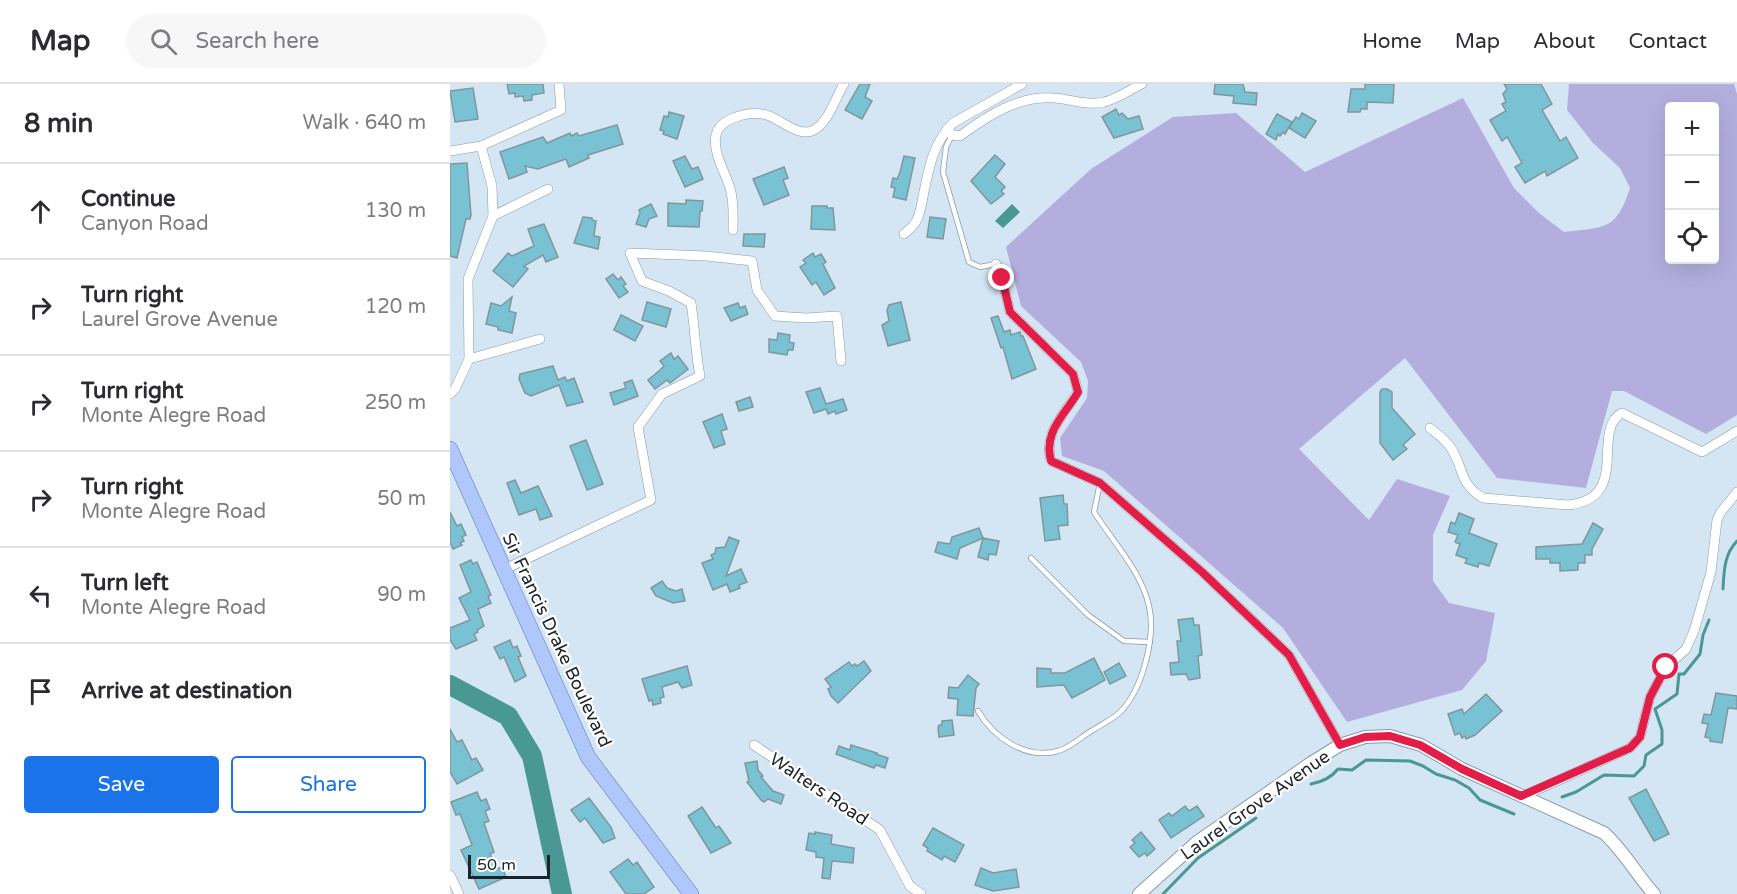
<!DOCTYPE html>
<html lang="en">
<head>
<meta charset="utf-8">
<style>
  :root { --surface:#fff; --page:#f7f7f7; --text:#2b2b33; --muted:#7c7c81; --line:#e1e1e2; --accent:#1a73e8 }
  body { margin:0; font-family:"Varela Round",sans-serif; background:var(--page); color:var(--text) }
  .controls { position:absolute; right:18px; top:18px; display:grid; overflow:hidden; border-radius:6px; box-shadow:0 6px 24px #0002 }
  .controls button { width:54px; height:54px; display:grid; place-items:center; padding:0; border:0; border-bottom:2px solid var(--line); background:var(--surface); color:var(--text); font:30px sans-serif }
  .scale { position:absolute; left:18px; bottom:15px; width:82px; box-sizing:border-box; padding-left:6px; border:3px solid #1d2429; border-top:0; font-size:16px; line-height:21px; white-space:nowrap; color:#1d2429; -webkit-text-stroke:4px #fff; paint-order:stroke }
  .stop { position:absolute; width:18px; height:18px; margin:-14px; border:4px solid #e11d48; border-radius:50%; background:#fff }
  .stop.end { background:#e11d48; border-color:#fff; box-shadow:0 2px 6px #0008 }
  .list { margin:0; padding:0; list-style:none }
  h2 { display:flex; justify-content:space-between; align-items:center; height:78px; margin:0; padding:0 24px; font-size:26px }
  h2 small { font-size:20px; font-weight:400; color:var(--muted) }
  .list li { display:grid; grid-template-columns:39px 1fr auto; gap:18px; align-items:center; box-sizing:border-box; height:96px; padding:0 24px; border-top:2px solid var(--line) }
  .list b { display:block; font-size:22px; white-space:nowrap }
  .list p { margin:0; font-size:20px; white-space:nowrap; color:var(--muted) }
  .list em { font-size:20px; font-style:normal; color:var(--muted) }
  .actions { display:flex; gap:12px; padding:18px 24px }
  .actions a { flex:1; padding:14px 0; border:2px solid var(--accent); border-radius:6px; text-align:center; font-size:21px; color:var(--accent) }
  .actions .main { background:var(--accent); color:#fff }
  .icon { flex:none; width:33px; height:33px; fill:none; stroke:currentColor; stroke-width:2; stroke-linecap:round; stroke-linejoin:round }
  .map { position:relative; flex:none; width:1287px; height:810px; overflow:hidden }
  header { display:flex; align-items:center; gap:36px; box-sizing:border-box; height:84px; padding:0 30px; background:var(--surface); border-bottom:2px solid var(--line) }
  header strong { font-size:28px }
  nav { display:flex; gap:33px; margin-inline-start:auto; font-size:21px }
  .search { width:420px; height:54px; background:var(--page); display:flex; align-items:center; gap:15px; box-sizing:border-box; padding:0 21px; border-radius:33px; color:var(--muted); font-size:22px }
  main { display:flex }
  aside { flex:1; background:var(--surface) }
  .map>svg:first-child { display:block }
</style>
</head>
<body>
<header>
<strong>Map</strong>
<div class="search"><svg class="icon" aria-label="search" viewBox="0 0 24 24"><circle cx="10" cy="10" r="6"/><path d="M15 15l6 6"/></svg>Search here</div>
<nav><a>Home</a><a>Map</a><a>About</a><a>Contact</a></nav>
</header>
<main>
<aside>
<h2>8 min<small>Walk · 640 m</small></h2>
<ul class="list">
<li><svg class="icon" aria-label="ahead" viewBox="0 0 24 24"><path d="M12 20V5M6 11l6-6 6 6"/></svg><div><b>Continue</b><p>Canyon Road</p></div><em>130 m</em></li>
<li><svg class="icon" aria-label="right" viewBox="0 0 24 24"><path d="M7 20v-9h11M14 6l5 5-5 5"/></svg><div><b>Turn right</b><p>Laurel Grove Avenue</p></div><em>120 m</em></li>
<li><svg class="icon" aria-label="right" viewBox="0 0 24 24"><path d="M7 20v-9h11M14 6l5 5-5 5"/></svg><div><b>Turn right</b><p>Monte Alegre Road</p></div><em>250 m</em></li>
<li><svg class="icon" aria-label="right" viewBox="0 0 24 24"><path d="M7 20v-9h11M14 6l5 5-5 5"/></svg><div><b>Turn right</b><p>Monte Alegre Road</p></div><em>50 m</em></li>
<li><svg class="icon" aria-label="left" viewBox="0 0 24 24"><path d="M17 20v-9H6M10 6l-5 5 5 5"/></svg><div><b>Turn left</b><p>Monte Alegre Road</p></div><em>90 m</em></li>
<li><svg class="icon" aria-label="arrive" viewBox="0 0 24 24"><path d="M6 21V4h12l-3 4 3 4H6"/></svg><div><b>Arrive at destination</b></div></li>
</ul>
<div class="actions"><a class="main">Save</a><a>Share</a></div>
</aside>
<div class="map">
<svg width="1287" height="810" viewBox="0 0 1287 810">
  <rect width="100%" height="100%" fill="#d4e6f4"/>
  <path fill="#b3aede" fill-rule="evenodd" d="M1119 0H1284L1287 10V331L1256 350 1174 307H1162L1136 404 1047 394 955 274 849 365 919 436 947 395 1000 412 983 451V497L999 519 1045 529 1036 577 1012 606 897 638 833 544 654 387 612 372 610 354 637 314 638 297 631 278 571 222 556 163 641 85 723 33 786 29 855 88 1013 14 1064 104 1089 129 1114 148C1155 143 1166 147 1180 104L1170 84 1143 59 1117 26ZM1220 22H1264V176H1220Z"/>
  <path fill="#4a9893" d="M562 120 570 128 553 144 545 137Z"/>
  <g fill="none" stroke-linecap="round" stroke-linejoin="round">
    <g stroke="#4a9893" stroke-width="3">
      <path d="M1273 505C1274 488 1274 470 1287 457"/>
      <path d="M861 700C872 698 881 694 888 685L902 686 916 676 960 677 973 682 986 690 1005 696 1019 704 1030 716 1064 730"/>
      <path d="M1112 713 1126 708 1154 691 1184 692 1194 682 1196 671 1212 660V646L1205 625 1227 610 1229 590H1234L1250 570 1253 551 1259 536"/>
      <path d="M713 810 748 774 806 734"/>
    </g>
    <path stroke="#4a9893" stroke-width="20" d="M0 601 58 632 82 672 112 810"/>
  </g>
  <g fill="#78c2d4" stroke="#80969c" stroke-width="1.5">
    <path d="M57 0H93L94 9 82 11V16L74 17 73 12 65 13V9L59 10Z"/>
    <path d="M410 0H420L415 13 422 17 412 35 395 26Z"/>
    <path d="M765 0H793L795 8 807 9 806 21 783 19 784 12 764 10Z"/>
    <path d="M915 0H944L943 19 917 18V25H911L910 28H898L901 5H915Z"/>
    <path d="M1054 0H1091L1102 20 1092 26 1110 57 1116 53 1128 74 1097 92 1095 87 1075 99 1065 83 1072 79 1057 53 1052 57 1040 36 1056 27 1052 20 1056 18 1053 10 1057 5Z"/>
    <path d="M23 4 28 35 5 38 0 7Z"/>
    <path d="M666 25 669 31 672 29 678 35 689 32 693 45 664 54 652 33Z"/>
    <path d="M219 28 234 32 227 55 213 50 214 47 210 46 214 32 218 33Z"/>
    <path d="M852 29 866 37 855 54 839 44 846 33 849 35Z"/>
    <path d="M827 30 842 38 835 50 833 48 830 52 828 50 826 56 816 50Z"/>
    <path d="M167 41 173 60 138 71 139 74 119 83 116 75 88 85 75 82 77 88 59 95 50 68 93 53 97 59 120 49 121 52 127 49 129 52Z"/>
    <path d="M545 71 555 80 545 93 555 103 551 107 554 110 541 120 521 97Z"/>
    <path d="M235 72 242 85 248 83 253 95 235 103 223 77Z"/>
    <path d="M454 72 465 74 456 116 443 113 445 104 441 103 443 94 447 95 450 88Z"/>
    <path d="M17 79 21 131 20 135H16L7 174 0 172V80Z"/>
    <path d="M334 83 338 94 333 96 339 111 314 121 303 95Z"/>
    <path d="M236 116 253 117 252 127H250L249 143 218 142V119L236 120Z"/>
    <path d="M201 120 207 132 199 135 196 143 186 140 190 129 189 126Z"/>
    <path d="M362 122H377V124H383L385 146 361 145Z"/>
    <path d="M133 133 142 134V136L146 137 144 152 150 153 148 165 124 159Z"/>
    <path d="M480 133 496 135 493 155 477 153Z"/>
    <path d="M94 140 108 173 96 178 93 171 74 182 78 185 63 203 43 187 58 169 62 172 84 162 78 145Z"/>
    <path d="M294 150H315L314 163 293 162Z"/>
    <path d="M363 169 365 173 371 170 376 178 373 180 385 204 374 211 366 198 362 201 350 183 356 179 353 176Z"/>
    <path d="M163 190 168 196 171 193 176 200 173 202 178 208 169 214 156 195Z"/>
    <path d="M62 213 59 227 66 229 62 249 48 246V243L36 240 41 219 51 222Z"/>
    <path d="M197 218 221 225 216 243 192 236Z"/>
    <path d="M451 218 460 256 438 262 432 241 439 237 437 226 439 221Z"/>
    <path d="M288 219 290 224 295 222 298 230 281 237 274 224Z"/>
    <path d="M171 231 193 242 185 257 164 246Z"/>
    <path d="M548 232 554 248 560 246 561 251 570 248 571 252H573L586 285 562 295 553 263 551 264 541 234Z"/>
    <path d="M328 249 340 251 339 258 344 259 343 266H338L337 271 319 268V255L327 256Z"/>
    <path d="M221 269 224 275 228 272 238 285 220 299 217 296 205 305 198 296 210 286 214 282 210 277Z"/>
    <path d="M103 282 108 296 115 293 117 297 124 294 133 318 117 322 109 301 81 312 75 309 69 295 70 290Z"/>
    <path d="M182 296 188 312 164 321 160 309 176 304 174 299Z"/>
    <path d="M370 304 376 320 393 315 397 326 386 330 385 327 378 330 376 325 364 329 356 308Z"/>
    <path d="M932 305H937L942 308V324L965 350 953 361 957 365 943 376 930 359V308Z"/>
    <path d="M300 313 303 323 289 327 286 318Z"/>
    <path d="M272 330 277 345 271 347 275 360 264 364 253 338Z"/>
    <path d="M136 356 153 400 137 406 120 362Z"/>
    <path d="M65 396 71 409 88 402 102 432 90 436 86 425 69 431 57 399Z"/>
    <path d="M613 411 614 420H617L618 441 608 442 610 455 595 457 590 414Z"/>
    <path d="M0 428 7 442 11 440 16 451 12 453 14 457 10 459 12 461 3 465 0 458Z"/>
    <path d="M1009 429 1024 435 1019 449 1047 460 1039 482 1029 479 1028 483 1015 479 1017 475 1006 471 1010 460 1005 458 1008 451 998 448 1001 438 1005 440Z"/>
    <path d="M1143 439 1153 445 1142 465V471H1135V479H1128V486L1110 487V479H1100V475H1086V463L1132 460Z"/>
    <path d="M529 444 533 454 549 457 546 471 539 470 538 476 528 473 533 454 510 464 507 475 485 468 488 458 500 460 502 453Z"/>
    <path d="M279 453 289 457 276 492 291 485 297 498 289 501 290 504 280 508 277 500 263 506 252 479 263 475 261 471 265 469 266 464 275 463Z"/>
    <path d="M21 476 23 480 27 478 41 511 38 512 41 519 28 525 34 542 27 546 28 548 24 550 27 556 6 565 0 556V544L20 536 9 514 21 508 10 481Z"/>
    <path d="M212 497 217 504 226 507 232 505 235 517 223 519 206 512 201 504Z"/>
    <path d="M743 534 744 541H749L752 571 748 572 750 594 739 596 736 590 721 591 720 579 729 578 727 557H731L728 536Z"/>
    <path d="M60 556 63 564 67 562 71 572 68 573 76 592 65 598 54 573 50 575 44 563Z"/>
    <path d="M644 574 655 596 637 606 622 614 614 601 587 603V584L601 585V589H615Z"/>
    <path d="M414 577 421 587 388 619 381 612 378 605 381 603 375 595 399 578 402 582 405 580 407 582Z"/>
    <path d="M669 579 676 592 660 600 654 588Z"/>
    <path d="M237 582 242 601 232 604 228 598 212 603 214 613 210 614 211 619 203 621 202 616 199 617 192 595Z"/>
    <path d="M518 591 529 600 526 604 523 632 507 631 508 615 498 614 499 603 508 604Z"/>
    <path d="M1266 609 1287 612V625L1278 624 1272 659 1260 657V654L1255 653 1258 640 1252 639 1254 630 1261 631Z"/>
    <path d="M1036 610 1052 627 1025 651 1016 655 1015 652 1012 654 1010 649 1005 651 998 630 1012 625 1014 630Z"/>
    <path d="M502 636 504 651 489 653 488 644 489 641H492V637Z"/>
    <path d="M0 645 7 658 12 656 22 676 26 674 33 686 7 700 0 688Z"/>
    <path d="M401 661 427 669 426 670 438 674 435 684 426 681 424 684 386 670 389 662 400 666Z"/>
    <path d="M307 677 308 686 313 692 311 693 323 707 334 711 331 720 318 715 314 718 311 716 297 698 299 697 295 679Z"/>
    <path d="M1196 705 1219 750 1204 757 1179 714Z"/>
    <path d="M27 708 31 717 36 715 40 725 35 727 39 737 34 739 44 768 40 770 47 785 52 783 56 793 29 805 11 766 22 761 10 730 6 731 1 718Z"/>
    <path d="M139 714 161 743 165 754 153 759 135 734 130 738 121 726Z"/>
    <path d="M735 722 739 727 747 722 754 732 721 754 709 736 719 729 722 732Z"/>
    <path d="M252 723 266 744 269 742 281 759 261 769 238 732Z"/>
    <path d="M483 744 514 761 505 778 494 772 492 776 477 767 478 764 473 761Z"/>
    <path d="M365 748 382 751 381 760 404 764 403 779 382 777 380 795 372 794 374 774 366 773V768L356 766 359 749 365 750Z"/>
    <path d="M691 748 705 765 697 772 695 769 689 773 680 763 685 759 682 756Z"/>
    <path d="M178 775 183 781 187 778 204 803 194 810H176L160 788Z"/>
    <path d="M531 784 543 789 566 785 569 803 543 807 525 801Z"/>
  </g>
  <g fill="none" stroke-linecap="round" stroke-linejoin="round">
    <defs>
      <g id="service">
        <path d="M502 51 496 63 493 88 519 178 530 183 546 180"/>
        <path d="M581 474 638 531 674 557 700 558"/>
        <path d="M528 627C544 654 576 676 608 667 620 664 632 652 643 646 652 640 666 634 673 625 693 602 706 552 699 522 691 487 663 458 644 428L650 399"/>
      </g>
      <g id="minor">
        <path d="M497 45 502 51 510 52C537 32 569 11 604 14 621 15 637 22 654 18 665 16 681 5 692 0"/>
        <path d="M0 67 31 62 111 26 109 0"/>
        <path d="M43 132 98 105"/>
        <path d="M283 146C283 133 284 121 281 108 277 90 262 70 266 51 268 42 274 38 281 35 292 30 305 28 317 31 332 36 349 54 364 46 379 38 385 14 394 0"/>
        <path d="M454 150C459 146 464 141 467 136 471 127 472 117 474 108 479 82 484 58 503 39L572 0"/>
        <path d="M546 180 552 194 560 228 623 290 628 307C614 332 593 348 601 377L650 399 752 488 839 571 890 661"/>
        <path d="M19 275 90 255"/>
        <path d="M0 310 5 305 19 275 18 195 43 132 42 102 31 62"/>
        <path d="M980 344C986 349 993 354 998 360 1014 379 1007 399 1033 414L1118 421C1182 415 1140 346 1172 329L1252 368 1287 347"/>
        <path d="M53 486 201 416 188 343 212 310 250 292C245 267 245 243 241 219L219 207 192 197 180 169 256 172 302 177 307 206 325 232 356 234 387 232 391 277"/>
        <path d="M304 661 430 746 460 802 471 810"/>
        <path d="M1071 713 1180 664 1190 653 1200 613 1216 583 1236 565 1244 547 1261 488 1267 436 1271 428 1287 408"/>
        <path d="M0 791 9 810"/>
      </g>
      <path id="tertiary" d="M689 810 747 758 861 679 890 661 915 653 940 652 971 661 1012 685 1154 749C1174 767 1186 790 1204 810"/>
      <path id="primary" d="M0 365 138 673 241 810"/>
    </defs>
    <use href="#service" stroke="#8a9aa7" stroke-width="6"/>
    <use href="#minor" stroke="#8a9aa7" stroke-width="10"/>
    <use href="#tertiary" stroke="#8a9aa7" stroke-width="14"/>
    <use href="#primary" stroke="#5976af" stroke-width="16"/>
    <use href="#service" stroke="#fff" stroke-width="4.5"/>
    <use href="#minor" stroke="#fff" stroke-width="9"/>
    <use href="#tertiary" stroke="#fff" stroke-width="12"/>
    <use href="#primary" stroke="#afc7fa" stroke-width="15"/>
  </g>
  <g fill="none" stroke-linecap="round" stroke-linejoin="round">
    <path stroke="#e11d48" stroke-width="8" d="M552 194 560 228 623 290 628 308C614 332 593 348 601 377L650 399 752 488 839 571 890 661 915 653 940 652 970 661 1012 685 1071 712 1180 664 1190 653 1200 613 1216 583"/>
  </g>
  <g text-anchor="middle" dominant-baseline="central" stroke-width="4.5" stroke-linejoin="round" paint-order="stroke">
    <g font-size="18" fill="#1d2429" stroke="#fff">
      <text transform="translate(107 556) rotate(65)">Sir Francis Drake Boulevard</text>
      <text transform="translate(369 705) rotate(34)">Walters Road</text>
      <text transform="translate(805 721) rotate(-35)">Laurel Grove Avenue</text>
    </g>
  </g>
</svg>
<div class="controls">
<button>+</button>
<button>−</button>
<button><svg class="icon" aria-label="locate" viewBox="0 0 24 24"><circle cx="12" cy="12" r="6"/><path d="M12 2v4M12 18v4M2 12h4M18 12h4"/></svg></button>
</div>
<div class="scale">50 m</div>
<div class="stop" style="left:1216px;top:583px"></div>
<div class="stop end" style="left:552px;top:194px"></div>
</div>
</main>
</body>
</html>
